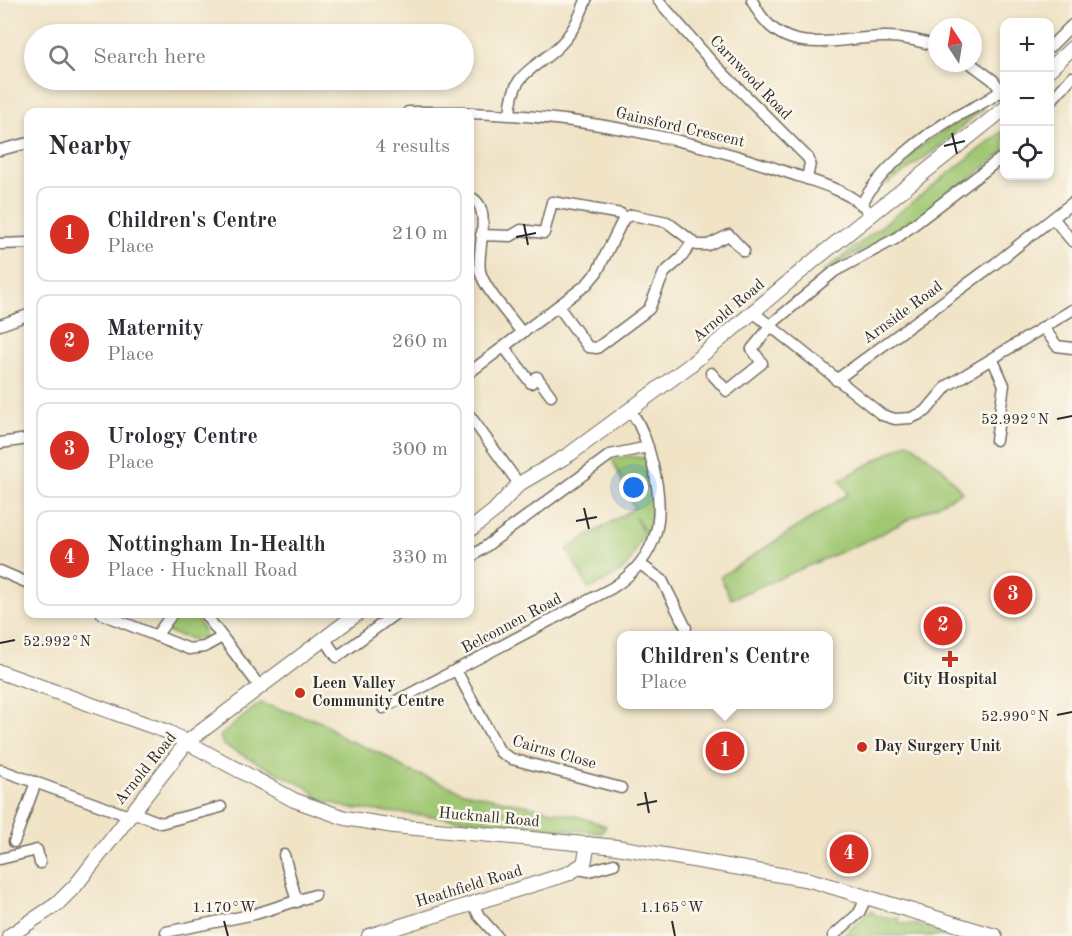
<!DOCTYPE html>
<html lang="en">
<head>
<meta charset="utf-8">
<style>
  :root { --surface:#fff; --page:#f2f2f3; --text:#2b2b33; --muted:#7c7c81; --line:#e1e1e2; --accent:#d93025 }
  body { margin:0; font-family:"Old Standard TT",serif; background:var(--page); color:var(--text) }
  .controls { position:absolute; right:18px; top:18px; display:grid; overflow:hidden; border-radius:12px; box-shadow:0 3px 9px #0003 }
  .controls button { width:54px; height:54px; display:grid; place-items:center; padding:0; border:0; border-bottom:2px solid var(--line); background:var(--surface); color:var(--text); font:30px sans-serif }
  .compass { position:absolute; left:928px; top:18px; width:54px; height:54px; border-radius:50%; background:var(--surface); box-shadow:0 3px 9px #0003; rotate:348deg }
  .you { position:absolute; left:634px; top:488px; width:21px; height:21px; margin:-15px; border:4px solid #fff; border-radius:50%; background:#1a73e8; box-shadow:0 0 0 9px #1a73e833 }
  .badge { display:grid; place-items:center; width:39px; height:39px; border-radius:50%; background:var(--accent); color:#fff; font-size:20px; font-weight:700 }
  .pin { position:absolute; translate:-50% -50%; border:3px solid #fff; box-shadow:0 2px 6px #0006 }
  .popup { position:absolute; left:617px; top:631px; width:216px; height:78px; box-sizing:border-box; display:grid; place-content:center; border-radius:12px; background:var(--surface); filter:drop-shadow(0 2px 4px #0005); font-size:20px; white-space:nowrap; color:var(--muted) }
  .popup b { font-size:22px; color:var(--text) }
  .popup::after { content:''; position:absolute; left:50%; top:100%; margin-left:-12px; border:12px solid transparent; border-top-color:var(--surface) }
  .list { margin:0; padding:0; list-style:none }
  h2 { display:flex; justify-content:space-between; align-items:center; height:78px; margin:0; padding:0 24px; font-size:26px }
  h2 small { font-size:20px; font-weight:400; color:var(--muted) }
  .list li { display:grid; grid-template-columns:39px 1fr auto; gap:18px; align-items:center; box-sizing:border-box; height:96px; margin:0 12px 12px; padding:0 12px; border:2px solid var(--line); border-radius:12px }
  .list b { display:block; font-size:22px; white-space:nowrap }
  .list p { margin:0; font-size:20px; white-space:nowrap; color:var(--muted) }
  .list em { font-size:20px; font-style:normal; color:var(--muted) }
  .icon { flex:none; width:33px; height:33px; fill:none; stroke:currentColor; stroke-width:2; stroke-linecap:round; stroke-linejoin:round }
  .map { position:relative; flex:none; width:1072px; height:936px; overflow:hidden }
  .search { position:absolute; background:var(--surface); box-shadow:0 3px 9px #0003; left:24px; top:24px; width:450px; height:66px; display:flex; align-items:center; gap:15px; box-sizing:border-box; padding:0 21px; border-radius:33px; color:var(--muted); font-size:22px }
  .panel { position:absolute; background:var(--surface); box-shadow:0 3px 9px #0003; left:24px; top:108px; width:450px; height:510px; border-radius:12px }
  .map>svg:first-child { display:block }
</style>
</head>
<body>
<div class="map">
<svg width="1072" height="936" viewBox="0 0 1072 936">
  <rect width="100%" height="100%" fill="#fbf7ec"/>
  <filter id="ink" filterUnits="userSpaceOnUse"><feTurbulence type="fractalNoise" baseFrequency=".0167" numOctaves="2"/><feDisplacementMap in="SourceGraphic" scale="12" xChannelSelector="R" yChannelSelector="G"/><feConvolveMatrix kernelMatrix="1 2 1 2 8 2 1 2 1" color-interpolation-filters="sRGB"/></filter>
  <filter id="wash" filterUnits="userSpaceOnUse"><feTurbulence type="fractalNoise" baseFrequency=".008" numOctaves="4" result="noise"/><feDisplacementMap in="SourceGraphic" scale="24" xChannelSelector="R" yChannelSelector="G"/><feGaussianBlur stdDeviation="1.35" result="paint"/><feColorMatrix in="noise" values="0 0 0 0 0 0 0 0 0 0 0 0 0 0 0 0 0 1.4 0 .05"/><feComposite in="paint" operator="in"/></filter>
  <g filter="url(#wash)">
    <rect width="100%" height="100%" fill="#f0e3c6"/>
    <g fill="#a0c873" stroke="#667a4f" stroke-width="1.5">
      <path d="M984 108 931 153 887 184C897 156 958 121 984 108Z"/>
      <path d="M1004 130V151C970 179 935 211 897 233 874 247 848 253 828 272H823Z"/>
      <path d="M909 442 942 468 962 492 873 538 731 599 720 577 848 494 840 480Z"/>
      <path d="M628 456 650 459C655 485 661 510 647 534L635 517 646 539 638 543C631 570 613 578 589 589L567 549 634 508 612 459Z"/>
      <path d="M178 614H193C220 648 193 641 168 632L166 629Z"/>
      <path d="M260 703 322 722 345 739 384 755 407 770 464 792 580 817 606 826 602 833 348 808 319 798 308 788 223 745 220 736Z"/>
      <path d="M871 911 877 916 899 919 900 924H913L953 936H843Z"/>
    </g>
  </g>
  <g filter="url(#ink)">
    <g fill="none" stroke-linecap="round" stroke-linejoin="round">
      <defs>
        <g id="minor">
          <path d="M658 0 711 61 808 158 810 163 807 179"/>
          <path d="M752 0C780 61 832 38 882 37 901 36 919 41 937 46"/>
          <path d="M1050 47 1072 25"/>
          <path d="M970 63 993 80 1004 94"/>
          <path d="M1050 102 1072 77"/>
          <path d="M408 112H464"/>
          <path d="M470 113C578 116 684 137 786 172 815 182 851 190 871 214"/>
          <path d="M510 114C513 71 530 73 557 48 572 34 579 19 586 0"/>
          <path d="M0 150 28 143"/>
          <path d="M470 197C494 207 476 250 480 271 484 289 511 317 522 333"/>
          <path d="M862 204C878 171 925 134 957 116 973 107 990 101 1004 88"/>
          <path d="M624 218 632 215 667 222 697 245H708L729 235 744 251"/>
          <path d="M1054 219 1072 241"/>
          <path d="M481 235 511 236 521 230 544 233 552 202 621 214 624 218"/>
          <path d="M0 244 28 243"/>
          <path d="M558 306 588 347 597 348 649 309 664 273 680 259 692 243"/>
          <path d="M753 312 882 415 895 419 911 418 926 411 947 386 1072 310"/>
          <path d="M0 325 28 315"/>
          <path d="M1043 327 1057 346 1072 348"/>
          <path d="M504 347 531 383 537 377 551 396"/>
          <path d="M992 358 1004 385 996 440"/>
          <path d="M470 372 586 285 597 272 624 218"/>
          <path d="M711 373 727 391 762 363 752 349 775 321 835 271 895 239 1004 156"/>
          <path d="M836 380 996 263 1072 203"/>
          <path d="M470 416 519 484"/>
          <path d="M0 443 28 439"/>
          <path d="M470 558 610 455 648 447"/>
          <path d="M640 564 662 580 686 628"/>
          <path d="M0 571 28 583"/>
          <path d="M102 614 189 649 204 647 222 637"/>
          <path d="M205 614 260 687"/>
          <path d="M156 636 172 614"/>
          <path d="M324 638 337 657 395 614"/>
          <path d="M456 670 500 752 512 759 621 788"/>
          <path d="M383 708 612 588C661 556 666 515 652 462 647 443 642 427 631 411"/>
          <path d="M1 770 129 816"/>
          <path d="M132 812 161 823 221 807"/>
          <path d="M14 842 36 782"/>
          <path d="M284 855 297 902"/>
          <path d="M0 859 37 850 40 863"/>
          <path d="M578 869 589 871 614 864"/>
          <path d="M473 903 479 916 497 936"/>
          <path d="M166 932 255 914 315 895"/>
          <path d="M833 936 859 913 866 898"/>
        </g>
        <g id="major">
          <path d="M1050 69 1072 48"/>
          <path d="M470 530 494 511 519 484 570 454 689 366 817 258 1004 109"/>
          <path d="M0 672 168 732 294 800 345 818 394 826 617 847 810 880 995 936"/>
          <path d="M9 936 57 904 76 885 187 742 357 614"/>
          <path d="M369 936 567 874 584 864 588 844"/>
        </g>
      </defs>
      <use href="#minor" stroke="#706b61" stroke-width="13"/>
      <use href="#major" stroke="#706b61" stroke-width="16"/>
      <use href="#minor" stroke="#fff" stroke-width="10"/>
      <use href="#major" stroke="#fff" stroke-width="14"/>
    </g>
  </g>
  <path fill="none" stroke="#2b2b2b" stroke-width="2" d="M952 133 957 154M944 146 965 141M524 224 528 245M516 237 536 233M1057 419 1072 416M584 508 589 529M576 521 597 517M0 643 15 640M1057 715 1072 712M645 792 649 813M637 805 657 801M224 921 228 936M672 921 675 936"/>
  <g fill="#c8321e" stroke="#fbf7ec" stroke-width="2">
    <path d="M947 650h6v6h6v6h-6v6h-6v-6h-6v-6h6z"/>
    <circle cx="300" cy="693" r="6"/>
    <circle cx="862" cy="747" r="6"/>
  </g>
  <g text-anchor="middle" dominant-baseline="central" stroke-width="5" stroke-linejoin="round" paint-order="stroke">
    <g font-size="16" fill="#2b2b2b" stroke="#fbf7ec">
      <text transform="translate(750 78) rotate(46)">Carnwood Road</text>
      <text transform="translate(680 128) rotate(13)">Gainsford Crescent</text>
      <text transform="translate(729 311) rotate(-40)">Arnold Road</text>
      <text transform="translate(903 313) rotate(-36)">Arnside Road</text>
      <text transform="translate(512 624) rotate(-28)">Belconnen Road</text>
      <text transform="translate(554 753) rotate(16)">Cairns Close</text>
      <text transform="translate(146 769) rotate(-51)">Arnold Road</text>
      <text transform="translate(489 818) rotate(5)">Hucknall Road</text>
      <text transform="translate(469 887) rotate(-17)">Heathfield Road</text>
    </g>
    <g font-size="16" font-weight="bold" fill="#2b2b2b" stroke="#fbf7ec" text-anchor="start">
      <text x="950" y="680" text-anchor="middle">City Hospital</text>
      <text x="312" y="684">Leen Valley<tspan x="312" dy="18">Community Centre</tspan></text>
      <text x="874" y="747">Day Surgery Unit</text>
    </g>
  </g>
  <g font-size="15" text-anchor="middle" fill="#2b2b2b" stroke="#fbf7ec" stroke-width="5" stroke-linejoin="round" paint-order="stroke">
    <text x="1015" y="424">52.992°N</text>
    <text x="57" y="646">52.992°N</text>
    <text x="1015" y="721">52.990°N</text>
    <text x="224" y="912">1.170°W</text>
    <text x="672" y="912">1.165°W</text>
  </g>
</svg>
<div class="controls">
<button>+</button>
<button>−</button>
<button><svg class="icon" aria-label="locate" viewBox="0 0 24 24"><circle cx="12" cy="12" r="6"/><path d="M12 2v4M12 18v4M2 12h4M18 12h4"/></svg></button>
</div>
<svg class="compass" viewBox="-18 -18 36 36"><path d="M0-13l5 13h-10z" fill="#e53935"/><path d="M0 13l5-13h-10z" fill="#7c7c81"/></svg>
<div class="you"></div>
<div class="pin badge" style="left:725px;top:751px">1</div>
<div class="popup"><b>Children's Centre</b>Place</div>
<div class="pin badge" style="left:943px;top:626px">2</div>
<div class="pin badge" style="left:1013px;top:595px">3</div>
<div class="pin badge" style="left:849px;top:854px">4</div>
<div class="search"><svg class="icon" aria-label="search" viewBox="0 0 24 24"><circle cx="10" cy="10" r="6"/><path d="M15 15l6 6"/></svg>Search here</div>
<section class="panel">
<h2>Nearby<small>4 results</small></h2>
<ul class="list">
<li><span class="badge">1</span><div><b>Children's Centre</b><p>Place</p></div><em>210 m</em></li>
<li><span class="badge">2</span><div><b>Maternity</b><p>Place</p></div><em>260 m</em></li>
<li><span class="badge">3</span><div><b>Urology Centre</b><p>Place</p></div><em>300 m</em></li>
<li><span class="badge">4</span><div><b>Nottingham In-Health</b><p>Place · Hucknall Road</p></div><em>330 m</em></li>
</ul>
</section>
</div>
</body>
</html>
